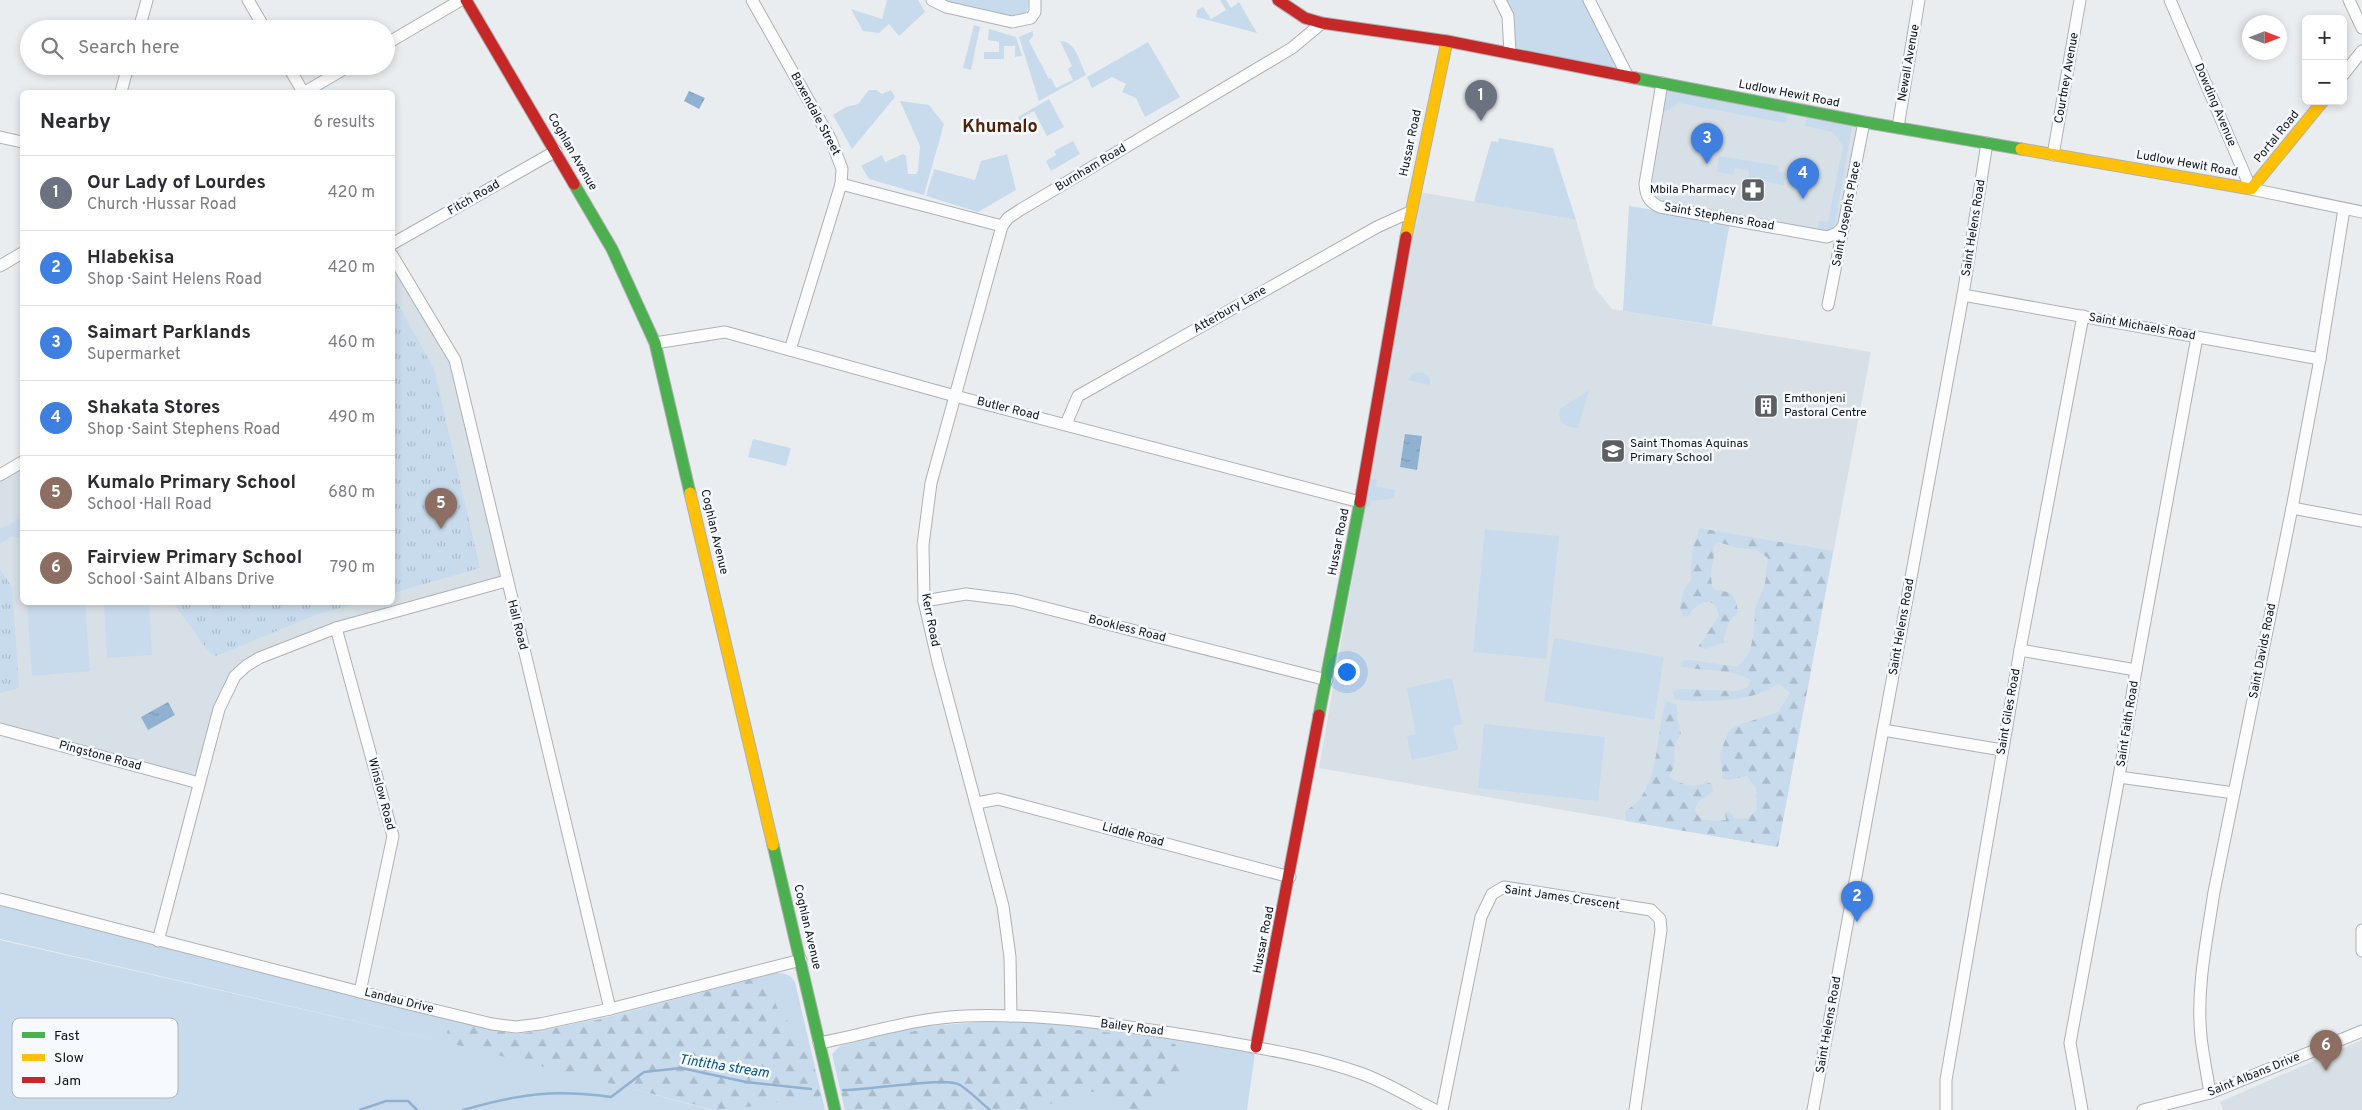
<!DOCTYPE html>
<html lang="en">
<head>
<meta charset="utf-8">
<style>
  :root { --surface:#fff; --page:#f2f2f3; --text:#2b2b33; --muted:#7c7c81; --line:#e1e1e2; --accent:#5d6062 }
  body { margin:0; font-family:Overpass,sans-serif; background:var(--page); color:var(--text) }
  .controls { position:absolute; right:15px; top:15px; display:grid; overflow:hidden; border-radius:8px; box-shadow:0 2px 8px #0003 }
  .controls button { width:45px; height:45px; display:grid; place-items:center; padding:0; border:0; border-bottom:1px solid var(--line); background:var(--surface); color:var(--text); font:25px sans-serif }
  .compass { position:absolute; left:2242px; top:15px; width:45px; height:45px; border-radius:50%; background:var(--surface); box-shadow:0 2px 8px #0003; rotate:90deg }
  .you { position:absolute; left:1346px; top:671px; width:18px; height:18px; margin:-12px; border:4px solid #fff; border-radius:50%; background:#1a73e8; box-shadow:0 0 0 8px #1a73e833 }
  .badge { display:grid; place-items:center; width:32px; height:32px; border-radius:50%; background:var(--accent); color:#fff; font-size:16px; font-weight:700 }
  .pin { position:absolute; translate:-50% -41px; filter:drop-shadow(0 1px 2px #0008) }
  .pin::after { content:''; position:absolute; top:26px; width:18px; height:15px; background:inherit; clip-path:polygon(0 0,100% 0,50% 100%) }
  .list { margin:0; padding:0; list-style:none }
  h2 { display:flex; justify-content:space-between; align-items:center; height:65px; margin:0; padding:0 20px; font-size:21px }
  h2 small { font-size:16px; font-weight:400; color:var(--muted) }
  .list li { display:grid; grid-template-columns:32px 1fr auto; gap:15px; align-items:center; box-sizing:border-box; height:75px; padding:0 20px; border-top:1px solid var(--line) }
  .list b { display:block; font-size:19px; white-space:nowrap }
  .list p { margin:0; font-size:16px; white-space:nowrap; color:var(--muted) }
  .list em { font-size:16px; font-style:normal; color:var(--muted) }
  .icon { flex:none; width:28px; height:28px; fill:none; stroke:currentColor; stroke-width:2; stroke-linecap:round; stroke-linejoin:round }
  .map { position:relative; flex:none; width:2362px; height:1110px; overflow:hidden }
  .search { position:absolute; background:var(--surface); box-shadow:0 2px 8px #0003; left:20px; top:20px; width:375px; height:55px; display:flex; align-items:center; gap:12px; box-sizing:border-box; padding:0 18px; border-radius:28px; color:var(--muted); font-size:19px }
  .panel { position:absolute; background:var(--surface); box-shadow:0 2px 8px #0003; left:20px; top:90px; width:375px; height:515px; border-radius:8px }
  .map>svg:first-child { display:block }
</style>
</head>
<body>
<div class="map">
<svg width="2362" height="1110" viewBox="0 0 2362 1110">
  <defs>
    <pattern id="forest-firs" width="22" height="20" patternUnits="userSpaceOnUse" patternTransform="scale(1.25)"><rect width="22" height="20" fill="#c8dbed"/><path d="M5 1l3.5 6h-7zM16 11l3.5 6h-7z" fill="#abbbca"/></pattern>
    <pattern id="park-tufts" width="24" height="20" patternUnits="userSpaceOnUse" patternTransform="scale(1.25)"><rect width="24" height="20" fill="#c8dbed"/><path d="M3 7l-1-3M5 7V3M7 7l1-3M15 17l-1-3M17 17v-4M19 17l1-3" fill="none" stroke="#abbbca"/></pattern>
    <pattern id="water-ripples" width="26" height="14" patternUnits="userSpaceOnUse" patternTransform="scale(1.25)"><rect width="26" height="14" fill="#90b2d0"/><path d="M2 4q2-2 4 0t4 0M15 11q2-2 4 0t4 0" fill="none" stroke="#7b98b2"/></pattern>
  </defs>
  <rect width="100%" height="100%" fill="#eaedf0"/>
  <g fill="#d7e0e6">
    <path d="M1663 85 1862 124 1842 225 1831 234 1654 202 1649 183Z"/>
    <path d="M1420 192 1576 220 1595 288 1612 309 1871 352 1778 847 1319 768Z"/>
    <path d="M393 261 452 361 502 578 334 623 253 654 230 676 197 779 0 726V479L22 466V602H392Z"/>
    <path d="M2362 1040V1110H2223L2220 1102Z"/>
  </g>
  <g fill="#c8dbed">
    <path d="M887 0H918L925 12 899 36 889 24 879 33 863 31 851 9 882 19Z"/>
    <path d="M937 0H1028C1028 9 1028 14 1020 19Z"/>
    <path d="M1220 0H1226L1231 8 1239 2 1257 33 1196 17 1197 10 1203 7 1211 19 1226 10Z"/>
    <path d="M1503 0H1583L1623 73 1517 48 1512 42Z"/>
    <path d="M974 25 980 27 971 70 963 68Z"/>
    <path d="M989 29 1016 37 1022 56 1015 57V46H1004V59H984V52H999V42L988 40Z"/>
    <path d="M1033 31V36L1029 41 1049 79 1051 78 1056 88 1073 80 1068 69 1072 66 1060 41C1076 41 1080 63 1086 75L1039 101 1019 37Z"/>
    <path d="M1148 42 1180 97 1145 117 1136 98 1122 92 1126 84 1112 77 1092 88 1087 77Z"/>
    <path d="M1666 88 1789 111 1786 123 1679 103 1667 111H1663Z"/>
    <path d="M869 90H876L882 94 891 90 895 97 852 149 833 115 846 107 858 104Z"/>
    <path d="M1049 99 1064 127 1047 136 1034 111 1027 115 1030 123 1022 127 1018 117Z"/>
    <path d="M900 101 929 105 944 124 924 195 869 179 861 166 882 155 885 162 903 154 906 156 908 174H916L918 171 920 146Z"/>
    <path d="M1807 115 1852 127 1835 223C1831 231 1827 231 1818 230L1819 221 1828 222 1843 146 1833 132 1805 126Z"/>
    <path d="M1499 138 1553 148 1576 220 1474 202 1491 141 1498 142Z"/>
    <path d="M1073 141 1080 154 1051 171 1046 161 1056 155 1054 151Z"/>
    <path d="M1007 154 1016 190 978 212 926 196 934 169 975 180 981 161Z"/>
    <path d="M1719 156 1779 166 1778 171 1786 173 1784 185 1748 179 1749 171 1735 168 1733 175 1717 172Z"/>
    <path d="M1629 206 1730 222 1712 325 1623 311Z"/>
    <path d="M1422 372 1430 378V385L1407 380 1413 373Z"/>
    <path d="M1589 390 1578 428C1567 429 1556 421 1560 409Z"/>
    <path d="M753 439 791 448 786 466 748 457Z"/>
    <path d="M1366 479H1377L1376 486 1395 490 1394 498 1372 501 1370 507H1361Z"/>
    <path d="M22 517V538L11 537 0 544V529Z"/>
    <path d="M1485 529 1559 536 1546 659 1473 652Z"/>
    <path d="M27 603H85L90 671 32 676Z"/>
    <path d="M104 603H149L152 655 107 658Z"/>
    <path d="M1554 638 1664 657 1654 720 1544 701Z"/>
    <path d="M1452 678 1462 724 1453 726 1458 750 1412 760 1407 736 1416 734 1407 688Z"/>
    <path d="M1484 724 1605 737 1598 801 1478 788Z"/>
    <path d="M0 901 497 1031 516 1034 533 1032 612 1016 774 973C784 973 789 973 795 982L825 1110H713L573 1073 711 1110H0V940L467 1047 0 939Z"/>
    <path d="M1006 1020 1123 1029 1255 1053 1247 1110H845L832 1054 840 1046 915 1027Z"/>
  </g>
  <g fill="url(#forest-firs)">
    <path d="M1699 528 1833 551 1778 847 1626 821 1625 812C1631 807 1638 802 1642 796 1660 767 1656 732 1666 701L1677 705V716L1681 734 1675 744 1674 767 1668 777C1681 783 1692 790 1706 782L1712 784 1713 791 1706 797 1699 801 1694 810 1701 819 1716 821 1726 820 1725 813 1729 811 1736 819 1748 818 1757 809 1756 788 1747 776 1729 780 1723 779 1720 754 1729 730 1739 725 1778 712 1790 693 1778 683C1772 687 1765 692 1758 694 1738 701 1696 703 1675 699L1673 691 1680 689 1736 691 1748 687 1751 680C1731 668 1703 672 1680 666L1684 660H1691L1738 667 1750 651 1754 632 1755 609 1765 584 1768 558 1755 549 1738 548 1718 542 1714 546C1715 564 1708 571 1713 589 1731 593 1734 591 1738 611L1728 624 1723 643 1705 649 1698 647 1719 616C1716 593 1696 602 1688 616L1684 617 1680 610 1683 592 1691 579 1692 552Z"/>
    <path d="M753 979C776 985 770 994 779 1011 786 1023 796 1023 797 1040H804L809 1044 821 1095 818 1098C782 1099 749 1110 713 1109L449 1043 447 1032 454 1020 497 1031 516 1034 533 1032 613 1017Z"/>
    <path d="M1006 1024 1125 1034 1175 1044 1185 1071 1176 1087 1153 1110H1123L1107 1093 1079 1091 1067 1102 1047 1104 1042 1110H845L834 1061 844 1049 915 1031Z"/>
  </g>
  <g fill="url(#park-tufts)">
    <path d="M393 295 434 369 480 568 393 593Z"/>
    <path d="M0 569 12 587 19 688 0 693Z"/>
    <path d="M173 603H359L318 614 216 656 209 652Z"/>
  </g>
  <g fill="url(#water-ripples)">
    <path d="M689 91 705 98 699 109 684 101Z"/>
    <path d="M1405 434 1422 436 1417 470 1400 467Z"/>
    <path d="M168 702 175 715 148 730 141 717Z"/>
  </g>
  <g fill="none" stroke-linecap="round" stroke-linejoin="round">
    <g stroke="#90b2d0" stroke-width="2.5">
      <path d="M843 1090C867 1091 944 1076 960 1085 971 1092 980 1102 990 1110"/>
      <path d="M360 1110 386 1101H408L417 1110"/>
      <path d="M463 1110C518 1094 554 1089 611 1097L644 1072 681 1068 746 1082 811 1089"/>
    </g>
    <defs>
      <g id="street">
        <path d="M248 0 265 29"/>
        <path d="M752 0 831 140 842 169 841 184 790 350"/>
        <path d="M932 0 946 7 1012 22 1031 18 1035 12V0"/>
        <path d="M1500 0 1508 16 1510 53"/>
        <path d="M1589 0 1628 77"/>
        <path d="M2170 0 2251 189 2362 212"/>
        <path d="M2349 0 2362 28"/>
        <path d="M139 29 147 0"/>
        <path d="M386 44 461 0"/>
        <path d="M288 66 303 92"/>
        <path d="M2343 75 2362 51"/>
        <path d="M1662 83 1645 184C1646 196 1649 202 1660 207L1827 237 1837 233 1844 226"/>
        <path d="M121 92 128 66"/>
        <path d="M305 92 349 66"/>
        <path d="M1898 127 1919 0"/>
        <path d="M0 137 22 142"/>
        <path d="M2053 155 2080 0"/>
        <path d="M841 184 1002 226 1008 218 1020 210 1292 48 1322 23"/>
        <path d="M1002 226 931 483 923 545 924 601 938 662 1003 906 1010 957 1011 1016"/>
        <path d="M392 244 556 151"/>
        <path d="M392 255 455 360 610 1009"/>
        <path d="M0 266 22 253"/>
        <path d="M1963 295 2320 359"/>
        <path d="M1828 305 1864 122"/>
        <path d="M655 343 725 332 955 396 1360 502"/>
        <path d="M1066 424 1078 396 1377 227 1410 212"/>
        <path d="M0 475 22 462"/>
        <path d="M2292 508 2362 521"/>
        <path d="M924 601 966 594 1014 600 1327 680"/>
        <path d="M336 628 393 836 360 992"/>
        <path d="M2020 650 2136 670"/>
        <path d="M0 729 199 783"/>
        <path d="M1883 730 2002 750"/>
        <path d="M2119 777 2234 793"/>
        <path d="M977 803 998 799 1290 877"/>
        <path d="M0 899 360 992 492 1024 516 1027 540 1024 610 1009 801 960"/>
        <path d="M2362 930V951"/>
        <path d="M158 941 219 709 235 676 246 666 259 658 336 628 506 581"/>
        <path d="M819 1043C867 1034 915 1018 964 1016 1046 1013 1129 1026 1209 1039 1259 1048 1312 1056 1360 1073 1386 1082 1411 1098 1435 1110"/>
        <path d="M2210 1093C2207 1074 2203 1055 2201 1037 2196 989 2207 939 2214 892L2292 508 2320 359 2344 209"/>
        <path d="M1442 1110 1481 917 1492 894 1504 887 1651 910 1660 919 1661 930 1635 1110"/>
        <path d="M1813 1110 1963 295 1987 143"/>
        <path d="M1946 1110V1080L2020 650 2083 316"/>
        <path d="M2082 1110 2070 1043 2119 777 2136 670 2197 337"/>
        <path d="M2143 1110 2210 1093 2362 1031"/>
      </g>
      <g id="fast">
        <path d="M1635 78 1864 122 2021 149"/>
        <path d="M574 184 612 249 655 343 690 493"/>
        <path d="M1319 715 1360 502"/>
        <path d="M773 845 835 1110"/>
      </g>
      <g id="slow">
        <path d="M2021 149 2251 189 2323 101"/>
        <path d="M1406 237 1447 41"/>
        <path d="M690 493 773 845"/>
      </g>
      <g id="jam">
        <path d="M466 0 574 184"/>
        <path d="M1278 0 1305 18 1322 23 1447 41 1635 78"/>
        <path d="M1360 502 1406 237"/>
        <path d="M1256 1047 1319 715"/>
      </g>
    </defs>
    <use href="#street" stroke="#aeb1b4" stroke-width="13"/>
    <use href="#fast" stroke="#aeb1b4" stroke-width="13"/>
    <use href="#slow" stroke="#aeb1b4" stroke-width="13"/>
    <use href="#jam" stroke="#aeb1b4" stroke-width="13"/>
    <use href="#street" stroke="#fcfcfd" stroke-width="11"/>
    <use href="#fast" stroke="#4caf50" stroke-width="11"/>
    <use href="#slow" stroke="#ffc107" stroke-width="11"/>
    <use href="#jam" stroke="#c62828" stroke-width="11"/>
  </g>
  <defs>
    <symbol id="pharmacy-square" viewBox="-11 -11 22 22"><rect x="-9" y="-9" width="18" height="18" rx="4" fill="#5d6062" stroke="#f6faff"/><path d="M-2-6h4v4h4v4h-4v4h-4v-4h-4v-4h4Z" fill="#fff"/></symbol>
    <symbol id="building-square" viewBox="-11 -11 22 22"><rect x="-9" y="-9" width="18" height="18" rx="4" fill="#5d6062" stroke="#f6faff"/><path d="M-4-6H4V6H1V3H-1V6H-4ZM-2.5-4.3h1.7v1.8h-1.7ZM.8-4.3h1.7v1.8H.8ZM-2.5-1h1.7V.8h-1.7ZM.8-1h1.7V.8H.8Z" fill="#fff"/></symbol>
    <symbol id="school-square" viewBox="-11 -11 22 22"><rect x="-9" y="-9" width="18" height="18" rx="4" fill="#5d6062" stroke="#f6faff"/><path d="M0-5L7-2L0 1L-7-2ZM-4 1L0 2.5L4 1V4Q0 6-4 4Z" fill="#fff"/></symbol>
  </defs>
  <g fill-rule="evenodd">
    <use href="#pharmacy-square" x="1739" y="176" width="28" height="28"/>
    <use href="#building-square" x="1752" y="392" width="28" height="28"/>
    <use href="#school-square" x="1599" y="437" width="28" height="28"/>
  </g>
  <g text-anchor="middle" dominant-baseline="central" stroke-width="5" stroke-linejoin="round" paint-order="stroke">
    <g font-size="12" fill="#111416" stroke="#f6faff">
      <text transform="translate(1909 63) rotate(-80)">Newall Avenue</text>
      <text transform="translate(2067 78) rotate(-80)">Courtney Avenue</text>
      <text transform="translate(1789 94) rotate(11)">Ludlow Hewit Road</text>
      <text transform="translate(2215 105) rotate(67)">Dowding Avenue</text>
      <text transform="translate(815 114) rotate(62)">Baxendale Street</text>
      <text transform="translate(2277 137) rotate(-51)">Portal Road</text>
      <text transform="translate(1411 143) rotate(-78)">Hussar Road</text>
      <text transform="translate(572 152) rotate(60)">Coghlan Avenue</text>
      <text transform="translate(2187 164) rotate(10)">Ludlow Hewit Road</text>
      <text transform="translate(1091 168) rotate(-31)">Burnham Road</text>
      <text transform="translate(474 198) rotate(-30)">Fitch Road</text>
      <text transform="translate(1847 214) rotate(-79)">Saint Josephs Place</text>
      <text transform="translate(1719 217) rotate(10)">Saint Stephens Road</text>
      <text transform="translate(1974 228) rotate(-81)">Saint Helens Road</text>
      <text transform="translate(1230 310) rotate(-30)">Atterbury Lane</text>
      <text transform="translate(2142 327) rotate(10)">Saint Michaels Road</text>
      <text transform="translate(1008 409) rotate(14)">Butler Road</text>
      <text transform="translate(714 532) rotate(77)">Coghlan Avenue</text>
      <text transform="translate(1339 542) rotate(-79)">Hussar Road</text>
      <text transform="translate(930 620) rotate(79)">Kerr Road</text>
      <text transform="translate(517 625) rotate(76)">Hall Road</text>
      <text transform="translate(1902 627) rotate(-80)">Saint Helens Road</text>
      <text transform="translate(1127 629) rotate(14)">Bookless Road</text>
      <text transform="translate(2263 651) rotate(-79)">Saint Davids Road</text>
      <text transform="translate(2009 712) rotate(-80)">Saint Giles Road</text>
      <text transform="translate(2128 724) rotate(-81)">Saint Faith Road</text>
      <text transform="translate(100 756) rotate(15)">Pingstone Road</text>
      <text transform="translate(381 794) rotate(75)">Winslow Road</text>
      <text transform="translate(1133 835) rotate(15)">Liddle Road</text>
      <text transform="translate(1562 898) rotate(8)">Saint James Crescent</text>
      <text transform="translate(807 927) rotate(77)">Coghlan Avenue</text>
      <text transform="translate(1264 940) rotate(-79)">Hussar Road</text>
      <text transform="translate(399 1001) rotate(14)">Landau Drive</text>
      <text transform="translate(1829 1025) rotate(-80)">Saint Helens Road</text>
      <text transform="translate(1132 1028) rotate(7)">Bailey Road</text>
      <text transform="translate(2254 1075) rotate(-22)">Saint Albans Drive</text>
    </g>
    <g font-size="12" fill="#111416" stroke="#f6faff" text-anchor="start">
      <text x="1736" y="190" text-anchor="end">Mbila Pharmacy</text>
      <text x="1784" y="399">Emthonjeni<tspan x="1784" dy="14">Pastoral Centre</tspan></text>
      <text x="1630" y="444">Saint Thomas Aquinas<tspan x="1630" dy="14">Primary School</tspan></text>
    </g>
    <g font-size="14" font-style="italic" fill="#005287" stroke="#f6faff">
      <text transform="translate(724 1067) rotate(9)">Tintitha stream</text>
    </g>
    <g font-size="18" font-weight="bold" fill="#512305" stroke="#f6faff">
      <text x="1000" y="127">Khumalo</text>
    </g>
  </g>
  <rect x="12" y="1018" width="166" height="80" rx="8" fill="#f6faff" stroke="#b1b5b9" stroke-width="1"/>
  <rect x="22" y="1032" width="23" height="6" fill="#4caf50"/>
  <rect x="22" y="1054" width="23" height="7" fill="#ffc107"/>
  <rect x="22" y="1077" width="23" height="6" fill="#c62828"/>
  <g font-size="14" fill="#111416">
    <text x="54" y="1040">Fast</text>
    <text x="54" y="1062">Slow</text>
    <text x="54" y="1085">Jam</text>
  </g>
</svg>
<div class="controls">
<button>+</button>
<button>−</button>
</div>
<svg class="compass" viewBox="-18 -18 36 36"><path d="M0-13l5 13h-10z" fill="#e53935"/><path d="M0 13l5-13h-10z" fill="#7c7c81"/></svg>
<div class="you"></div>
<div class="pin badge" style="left:1481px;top:121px;background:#6b7280">1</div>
<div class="pin badge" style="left:1857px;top:922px;background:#3f7fe0">2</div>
<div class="pin badge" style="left:1707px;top:164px;background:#3f7fe0">3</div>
<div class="pin badge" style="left:1803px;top:199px;background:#3f7fe0">4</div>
<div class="pin badge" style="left:441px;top:529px;background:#8d6e63">5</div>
<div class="pin badge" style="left:2326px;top:1071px;background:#8d6e63">6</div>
<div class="search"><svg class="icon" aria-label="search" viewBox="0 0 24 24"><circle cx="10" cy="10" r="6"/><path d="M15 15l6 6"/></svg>Search here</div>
<section class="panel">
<h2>Nearby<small>6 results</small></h2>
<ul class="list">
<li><span class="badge" style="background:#6b7280">1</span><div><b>Our Lady of Lourdes</b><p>Church · Hussar Road</p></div><em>420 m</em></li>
<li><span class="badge" style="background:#3f7fe0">2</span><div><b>Hlabekisa</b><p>Shop · Saint Helens Road</p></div><em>420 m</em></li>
<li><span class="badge" style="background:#3f7fe0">3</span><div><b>Saimart Parklands</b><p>Supermarket</p></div><em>460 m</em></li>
<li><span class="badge" style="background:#3f7fe0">4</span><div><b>Shakata Stores</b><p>Shop · Saint Stephens Road</p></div><em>490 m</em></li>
<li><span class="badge" style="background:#8d6e63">5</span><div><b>Kumalo Primary School</b><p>School · Hall Road</p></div><em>680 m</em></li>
<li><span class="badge" style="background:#8d6e63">6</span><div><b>Fairview Primary School</b><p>School · Saint Albans Drive</p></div><em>790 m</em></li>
</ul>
</section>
</div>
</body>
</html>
